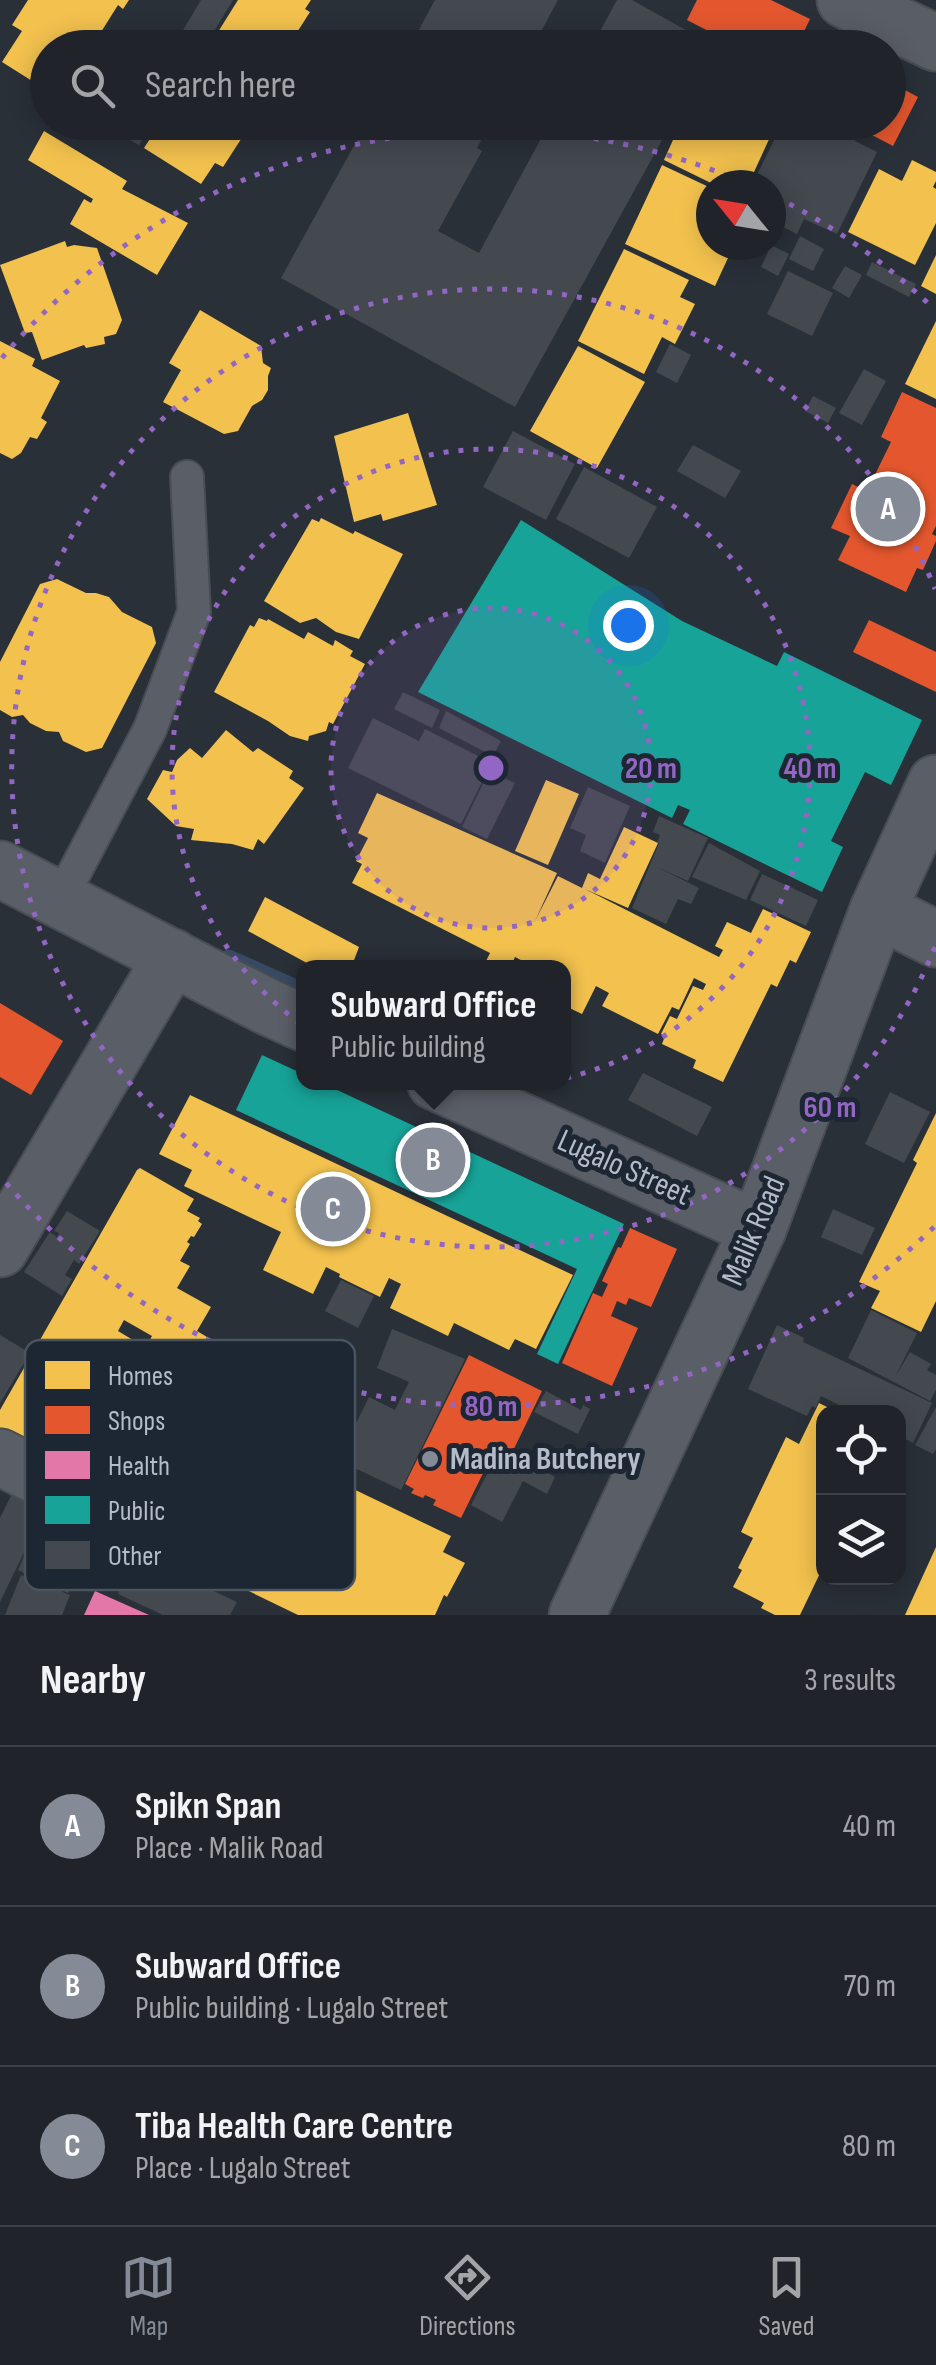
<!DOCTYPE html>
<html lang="en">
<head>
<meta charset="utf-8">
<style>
  :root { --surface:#20242a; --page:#2d3036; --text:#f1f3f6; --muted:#a2a4a8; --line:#3d4147; --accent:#848b96 }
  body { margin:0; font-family:"Sofia Sans Condensed",sans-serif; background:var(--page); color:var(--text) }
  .controls { position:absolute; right:30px; bottom:30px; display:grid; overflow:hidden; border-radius:20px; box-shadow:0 5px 25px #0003 }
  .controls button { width:90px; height:90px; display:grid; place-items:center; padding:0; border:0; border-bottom:2px solid var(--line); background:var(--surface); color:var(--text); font:50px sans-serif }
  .compass { position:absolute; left:696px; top:170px; width:90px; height:90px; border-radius:50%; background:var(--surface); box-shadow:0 5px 25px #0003; rotate:300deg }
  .you { position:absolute; left:628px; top:625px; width:35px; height:35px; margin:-25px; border:8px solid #fff; border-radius:50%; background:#1a73e8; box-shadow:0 0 0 15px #1a73e833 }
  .badge { display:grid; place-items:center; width:65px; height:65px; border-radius:50%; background:var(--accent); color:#fff; font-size:32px; font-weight:700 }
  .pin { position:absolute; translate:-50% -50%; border:5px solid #fff; box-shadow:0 2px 10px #0006 }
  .popup { position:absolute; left:296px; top:960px; width:275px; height:130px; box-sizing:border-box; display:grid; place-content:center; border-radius:20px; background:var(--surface); filter:drop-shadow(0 2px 8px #0005); font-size:32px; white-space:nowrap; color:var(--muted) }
  .popup b { font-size:38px; color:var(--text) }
  .popup::after { content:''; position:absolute; left:50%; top:100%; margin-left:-20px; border:20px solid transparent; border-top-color:var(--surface) }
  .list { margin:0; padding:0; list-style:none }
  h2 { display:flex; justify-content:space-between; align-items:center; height:130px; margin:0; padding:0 40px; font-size:42px }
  h2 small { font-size:32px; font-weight:400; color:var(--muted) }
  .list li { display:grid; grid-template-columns:65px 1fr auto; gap:30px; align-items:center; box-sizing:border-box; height:160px; padding:0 40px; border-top:2px solid var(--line) }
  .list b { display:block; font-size:38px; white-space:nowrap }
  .list p { margin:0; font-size:32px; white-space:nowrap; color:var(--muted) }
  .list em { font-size:32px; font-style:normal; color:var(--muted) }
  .icon { flex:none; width:55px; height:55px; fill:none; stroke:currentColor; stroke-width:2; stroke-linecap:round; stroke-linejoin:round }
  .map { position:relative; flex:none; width:936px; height:1615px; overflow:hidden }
  .search { position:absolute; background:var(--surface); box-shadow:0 5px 25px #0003; left:30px; right:30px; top:30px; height:110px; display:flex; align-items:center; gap:25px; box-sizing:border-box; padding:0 35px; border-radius:55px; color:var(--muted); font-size:38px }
  .sheet { height:610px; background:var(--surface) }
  nav { display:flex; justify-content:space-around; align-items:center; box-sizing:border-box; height:140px; border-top:2px solid var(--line); background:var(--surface); font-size:28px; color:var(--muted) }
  nav a { display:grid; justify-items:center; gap:5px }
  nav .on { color:var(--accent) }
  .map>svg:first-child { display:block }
</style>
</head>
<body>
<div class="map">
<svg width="936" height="1615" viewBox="0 0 936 1615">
  <rect width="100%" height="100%" fill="#2a3038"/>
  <g fill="#f2c14e">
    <path d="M28 0H129L123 9 118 5 91 48H48V91L2 62 22 31 12 25Z"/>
    <path d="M238 0H311L305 9 310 12 287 48H208Z"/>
    <path d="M161 122H240L237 128 245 133 223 167 215 163 201 184 144 148Z"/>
    <path d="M681 122H777L748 185H715L664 160Z"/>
    <path d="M44 131 127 181 122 189 188 223 157 275 70 224 84 199 91 203 93 199 28 160Z"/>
    <path d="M912 160 936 172V181L933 187 936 189V223L915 265 848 232 879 169 902 181Z"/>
    <path d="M662 165 711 188V245H734L715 286 625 244Z"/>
    <path d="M65 241 67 247 74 245 97 248 122 320 116 334 104 337 105 344 86 348 84 345 42 360 32 332 25 333 0 265Z"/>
    <path d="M624 249 689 280 680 297 695 304 675 344 662 337 644 374 578 341Z"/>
    <path d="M936 255V294L921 286Z"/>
    <path d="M200 310 261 346 263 363 271 368 268 376V390L262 400 252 406 238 431 224 434 163 402 181 370 169 363Z"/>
    <path d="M936 321V399L905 384Z"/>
    <path d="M0 341 35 359 32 366 60 381 41 418 47 422 37 439 30 437 21 453 12 459 0 453Z"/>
    <path d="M578 346 645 382 597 468 530 431Z"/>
    <path d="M408 413 437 505 383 521 381 514 354 522 334 436Z"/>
    <path d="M321 518 353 534 355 531 403 554 359 639 336 632 316 618 300 623 264 601 312 519 319 522Z"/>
    <path d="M57 579 86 593H96L109 597 122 612 152 627 156 643 102 748 86 752 63 741 59 732 46 731 30 723 23 715 12 717 0 710V662L40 584Z"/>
    <path d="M259 618 267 621 268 619 304 639 308 632 333 646 335 640 353 651 350 656 365 664 333 724 329 722 326 731 309 736 308 741 290 736 268 721 214 692 250 625 254 627Z"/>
    <path d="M226 730 253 752 258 748 293 771 289 778 304 788 264 844 258 839 253 850 232 844 191 840 194 829 176 826 147 799 163 770 172 772 177 760 190 748 202 758Z"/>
    <path d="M546 780 579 794 548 865 515 851Z"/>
    <path d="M377 793 557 873 535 921 558 876 582 888 588 873 600 879 624 827 658 843 628 908 585 889 719 957 723 950 715 946 727 922 751 933 763 909 811 932 796 963 790 960 777 987 771 984 723 1082 693 1068 696 1060 662 1044 665 1036 661 1034 670 1016 677 1019 693 986 703 990 706 984 694 978 679 1010 672 1007 658 1034 602 1006 609 993 596 986 582 1014 563 1005V968H536L515 957 510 968H489L484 965 490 953 352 883 362 864 356 861 368 838 358 833Z"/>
    <path d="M265 897 359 947 351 968H316L248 931Z"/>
    <path d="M190 1095 573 1275 536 1349 515 1339 509 1350 454 1323 448 1336 390 1308 401 1284 389 1278 380 1297 339 1277 340 1274 326 1267 313 1294 263 1270 281 1232 184 1186 192 1170 159 1154Z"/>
    <path d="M936 1113V1301L921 1332 871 1308 880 1291 859 1282 917 1163 913 1160Z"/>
    <path d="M140 1168 194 1199 187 1211 200 1218 198 1221 202 1224 194 1237 191 1236 187 1242 190 1244 180 1261 190 1266 177 1288 211 1307 197 1331 207 1337 179 1389 136 1365 152 1336 124 1320 118 1331 138 1343 117 1382 125 1386 111 1409 149 1431 132 1463 89 1438 70 1474 0 1434V1410L137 1170Z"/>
    <path d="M819 1403 837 1412H824V1565L800 1615H775L761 1608 764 1603 733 1587 742 1570 738 1568 753 1538 741 1532 786 1437 799 1444Z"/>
    <path d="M318 1472 451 1536 443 1552 465 1563 447 1597 444 1595 435 1615H298L228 1581 240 1557 268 1571Z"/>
    <path d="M936 1547V1615H905Z"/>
  </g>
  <g fill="#e4572e">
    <path d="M697 0H771L810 19 796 48H717L722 38 687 20Z"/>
    <path d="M888 81 918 97 893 146 870 134 877 122H888Z"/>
    <path d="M902 392 936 408V526L932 534 936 536V541L923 570 917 568 906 592 838 560 850 536 831 528 852 484 867 491 891 442 881 437Z"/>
    <path d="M869 620 936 652V692L853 652Z"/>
    <path d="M0 1003 63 1041 31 1095 0 1077Z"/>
    <path d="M630 1228 677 1249 651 1307 629 1298 626 1305 617 1301 611 1316 638 1328 612 1386 562 1363 593 1293 602 1297 608 1284 602 1281 618 1247 621 1248Z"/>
    <path d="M469 1355 542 1391 510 1457 495 1449 461 1518 433 1505 436 1500 425 1495 423 1498 411 1493 414 1489 405 1484Z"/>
  </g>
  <path fill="#e377a8" d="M95 1591 149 1615H84Z"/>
  <g fill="#17a398">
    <path d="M521 520 682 621 777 666 784 652 922 720 891 785 865 772 831 841 843 847 822 892 683 824 690 810 678 805 672 818 418 692Z"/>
    <path d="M262 1055 303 1074V1082H320L624 1224 558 1364 537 1354 577 1269 236 1110Z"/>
  </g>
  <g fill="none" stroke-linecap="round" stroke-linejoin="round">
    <path stroke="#384963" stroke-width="15" d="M229 957 303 990"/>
  </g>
  <g fill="#444950">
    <path d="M201 0H233L204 48H185L176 42Z"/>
    <path d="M435 0H558L532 48H409Z"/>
    <path d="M617 0H632L718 48H591Z"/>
    <path d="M805 33 836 48H798Z"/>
    <path d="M126 122H153L139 145 119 134Z"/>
    <path d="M367 122H491L477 148 482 151 438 231 479 253 550 122H672L515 407 281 278Z"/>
    <path d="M783 122H858L853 133 858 136 855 141 877 152 837 234 804 219 797 234 771 221V185H752Z"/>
    <path d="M800 236 824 249 813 271 789 259Z"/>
    <path d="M762 245H771L789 254 778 276 761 267 768 252 760 248Z"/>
    <path d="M872 262 916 284 909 297 866 275Z"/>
    <path d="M845 266 862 275 849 298 832 288Z"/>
    <path d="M788 271 833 293 812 336 767 314Z"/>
    <path d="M670 344 691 355 677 383 656 372Z"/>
    <path d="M864 369 886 381 862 425 839 413Z"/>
    <path d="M813 396 836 408 828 423 805 411Z"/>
    <path d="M513 431 575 464 546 520 483 487Z"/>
    <path d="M693 445 741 471 725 498 677 471Z"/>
    <path d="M584 467 657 507 629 558 556 519Z"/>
    <path d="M403 692 440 710 432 728 394 709Z"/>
    <path d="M446 711 501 741 493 756 439 728Z"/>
    <path d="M373 718 419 741 425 729 482 758 481 761 490 766 461 824 348 768Z"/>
    <path d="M489 771 515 783 487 839 462 827Z"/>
    <path d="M588 787 630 806 605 863 580 851 586 835 570 828Z"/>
    <path d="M659 816 708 838 688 881 657 867 699 888 691 904 678 899 666 924 632 908 659 843 657 842 660 835 653 832Z"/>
    <path d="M709 843 760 871 746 900 692 877Z"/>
    <path d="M762 874 818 900 806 926 750 900Z"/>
    <path d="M643 1073 712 1107 697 1136 628 1100Z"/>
    <path d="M890 1092 930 1112 904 1163 865 1144Z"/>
    <path d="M833 1209 875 1228 862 1255 821 1237Z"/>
    <path d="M67 1211 100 1231 79 1264 74 1260 65 1275 72 1279 62 1296 24 1272 50 1232 57 1237 59 1233 54 1231Z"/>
    <path d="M341 1280 374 1296 358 1328 325 1311Z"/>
    <path d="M871 1310 917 1333 895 1377 910 1352 931 1364 927 1370 936 1375V1390L930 1401 848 1358Z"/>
    <path d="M777 1325 804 1338 803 1342 932 1403 913 1443 898 1435V1412H853L821 1396 816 1408 812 1406 807 1416 748 1389Z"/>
    <path d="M392 1329 465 1359 401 1490 338 1460 369 1397 395 1410 409 1382 377 1368Z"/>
    <path d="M0 1335 30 1353 0 1403Z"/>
    <path d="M546 1391 581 1410 583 1405 590 1409 578 1434 534 1412Z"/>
    <path d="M936 1407V1449L933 1454 915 1445Z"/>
    <path d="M497 1455 528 1471 532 1465 555 1477 547 1494 523 1481 502 1522 471 1505Z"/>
    <path d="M14 1490 47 1507 49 1503 99 1526 68 1593 18 1570 35 1530 0 1602V1518Z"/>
    <path d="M139 1492 176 1509 153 1560 116 1542Z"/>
    <path d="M176 1553 210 1569 203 1586 237 1602 230 1615H163L118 1594 135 1555 168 1570Z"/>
    <path d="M21 1575 70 1595 62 1615H5Z"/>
  </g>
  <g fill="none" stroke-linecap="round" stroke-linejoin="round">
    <defs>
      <path id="lane" d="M60 900 150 729 194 612 187 477"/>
      <g id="street">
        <path d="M0 869 266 1006 303 1023"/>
        <path d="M878 910 936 939"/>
        <path d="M435 1082 758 1229"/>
        <path d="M0 1249 172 957"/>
        <path d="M0 1457 41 1478 167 1462 242 1380"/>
        <path d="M577 1615 758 1229 878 910 936 783"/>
      </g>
      <path id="secondary" d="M845 0 936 43"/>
    </defs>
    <use href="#lane" stroke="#484c53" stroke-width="36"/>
    <use href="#street" stroke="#484c53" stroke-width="59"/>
    <use href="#secondary" stroke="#484c53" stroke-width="59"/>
    <use href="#lane" stroke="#5a5e66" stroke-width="32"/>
    <use href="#street" stroke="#5a5e66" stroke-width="55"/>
    <use href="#secondary" stroke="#595d64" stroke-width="55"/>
  </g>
  <circle cx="491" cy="768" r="160" fill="#9266c3" fill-opacity=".12"/>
  <g fill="none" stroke="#9266c3" stroke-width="5" stroke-dasharray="5 10">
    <circle cx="491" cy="768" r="160"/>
    <circle cx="491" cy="768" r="319"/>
    <path d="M935 947A479 479 0 1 1 935 589"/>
    <path d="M934 1227A638 638 0 0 1 2 1178M2 358A638 638 0 0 1 745 183M776 197A638 638 0 0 1 934 309"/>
  </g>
  <circle fill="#848b96" stroke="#1d2633" stroke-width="4" cx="430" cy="1459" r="10"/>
  <g text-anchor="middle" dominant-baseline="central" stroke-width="10" stroke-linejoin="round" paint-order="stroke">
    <g font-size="32" fill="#b4bcc9" stroke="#1d2633">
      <text transform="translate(624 1168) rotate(24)">Lugalo Street</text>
      <text transform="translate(754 1231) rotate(-67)">Malik Road</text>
    </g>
    <g font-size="32" font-weight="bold" fill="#b4bcc9" stroke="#1d2633" text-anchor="start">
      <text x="450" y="1459">Madina Butchery</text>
    </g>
  </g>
  <rect x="25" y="1340" width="330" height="250" rx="15" fill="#1d2633" stroke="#4a5360" stroke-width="2.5"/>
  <rect x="45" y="1361" width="45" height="28" fill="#f2c14e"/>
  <rect x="45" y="1406" width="45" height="28" fill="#e4572e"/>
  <rect x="45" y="1451" width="45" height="28" fill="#e377a8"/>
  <rect x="45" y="1496" width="45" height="28" fill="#17a398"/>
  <rect x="45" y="1541" width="45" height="28" fill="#444950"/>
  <g font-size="28" fill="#b4bcc9">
    <text x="108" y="1385">Homes</text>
    <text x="108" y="1430">Shops</text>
    <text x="108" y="1475">Health</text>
    <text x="108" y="1520">Public</text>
    <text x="108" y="1565">Other</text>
  </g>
  <circle cx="491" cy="768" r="15" fill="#9266c3" stroke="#1d2633" stroke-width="5"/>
  <g font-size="30" text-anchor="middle" font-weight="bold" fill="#9266c3" stroke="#1d2633" stroke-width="10" stroke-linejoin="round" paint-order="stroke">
    <text x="651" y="778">20 m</text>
    <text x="810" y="778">40 m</text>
    <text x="830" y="1117">60 m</text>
    <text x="491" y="1416">80 m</text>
  </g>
</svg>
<div class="controls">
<button><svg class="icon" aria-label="locate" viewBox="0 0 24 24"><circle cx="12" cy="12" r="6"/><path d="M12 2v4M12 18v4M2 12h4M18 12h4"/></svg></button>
<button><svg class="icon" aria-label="layers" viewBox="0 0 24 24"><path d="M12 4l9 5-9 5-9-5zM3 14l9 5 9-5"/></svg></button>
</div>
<svg class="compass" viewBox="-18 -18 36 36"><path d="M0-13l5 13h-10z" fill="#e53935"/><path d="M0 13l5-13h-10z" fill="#a2a4a8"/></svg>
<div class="you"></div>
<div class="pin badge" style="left:888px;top:509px">A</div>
<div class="pin badge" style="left:433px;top:1160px">B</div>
<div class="popup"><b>Subward Office</b>Public building</div>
<div class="pin badge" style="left:333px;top:1209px">C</div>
<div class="search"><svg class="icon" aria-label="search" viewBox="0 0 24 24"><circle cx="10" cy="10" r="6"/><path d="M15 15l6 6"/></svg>Search here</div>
</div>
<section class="sheet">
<h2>Nearby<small>3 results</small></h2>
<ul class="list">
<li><span class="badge">A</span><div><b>Spikn Span</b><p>Place · Malik Road</p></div><em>40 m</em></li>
<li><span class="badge">B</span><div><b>Subward Office</b><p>Public building · Lugalo Street</p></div><em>70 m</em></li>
<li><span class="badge">C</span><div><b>Tiba Health Care Centre</b><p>Place · Lugalo Street</p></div><em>80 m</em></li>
</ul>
</section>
<nav>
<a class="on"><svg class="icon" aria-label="map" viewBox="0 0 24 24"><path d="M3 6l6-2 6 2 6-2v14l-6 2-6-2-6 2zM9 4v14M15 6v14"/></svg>Map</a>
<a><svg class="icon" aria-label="directions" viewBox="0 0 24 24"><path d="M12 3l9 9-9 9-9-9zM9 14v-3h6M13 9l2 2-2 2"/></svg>Directions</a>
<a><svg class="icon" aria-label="saved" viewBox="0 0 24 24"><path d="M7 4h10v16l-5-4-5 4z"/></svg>Saved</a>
</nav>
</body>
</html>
